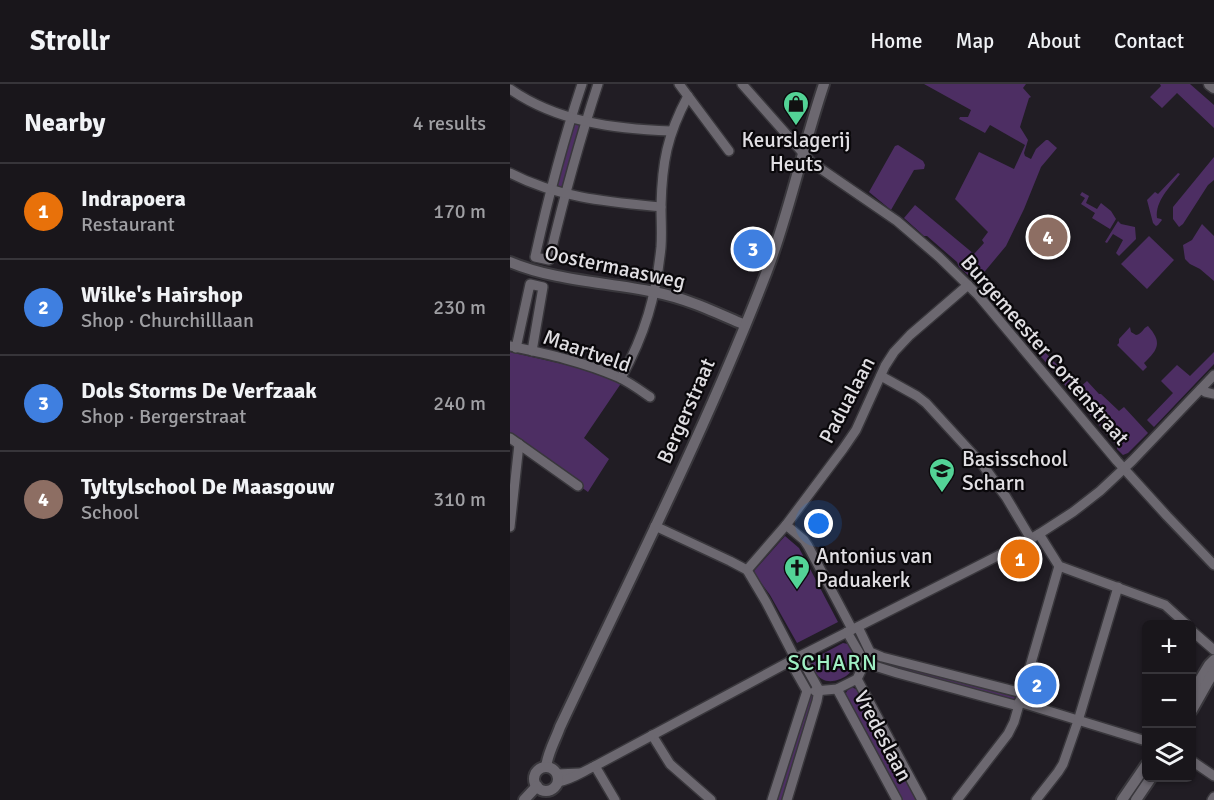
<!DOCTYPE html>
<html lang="en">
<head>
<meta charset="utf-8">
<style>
  :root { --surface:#19161b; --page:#262328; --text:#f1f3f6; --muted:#9f9fa3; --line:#37353a; --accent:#8c9099 }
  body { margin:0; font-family:Signika,sans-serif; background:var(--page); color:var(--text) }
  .controls { position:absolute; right:18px; bottom:18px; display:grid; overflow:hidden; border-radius:9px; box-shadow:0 2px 4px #0004 }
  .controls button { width:54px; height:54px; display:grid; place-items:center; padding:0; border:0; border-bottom:2px solid var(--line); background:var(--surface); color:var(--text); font:30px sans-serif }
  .you { position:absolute; left:309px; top:440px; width:21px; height:21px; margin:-15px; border:4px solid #fff; border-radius:50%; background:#1a73e8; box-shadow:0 0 0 9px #1a73e833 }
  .badge { display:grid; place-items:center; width:39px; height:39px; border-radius:50%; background:var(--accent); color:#fff; font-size:20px; font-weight:700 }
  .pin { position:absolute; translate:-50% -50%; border:3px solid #fff; box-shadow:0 2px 6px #0006 }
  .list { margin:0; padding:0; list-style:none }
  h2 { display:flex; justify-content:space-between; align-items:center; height:78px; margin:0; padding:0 24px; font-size:26px }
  h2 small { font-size:20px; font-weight:400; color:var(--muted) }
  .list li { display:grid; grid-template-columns:39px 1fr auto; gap:18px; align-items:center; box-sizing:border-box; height:96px; padding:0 24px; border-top:2px solid var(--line) }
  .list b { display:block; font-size:22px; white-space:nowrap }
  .list p { margin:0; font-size:20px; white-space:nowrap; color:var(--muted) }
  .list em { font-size:20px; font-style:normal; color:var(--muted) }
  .icon { flex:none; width:33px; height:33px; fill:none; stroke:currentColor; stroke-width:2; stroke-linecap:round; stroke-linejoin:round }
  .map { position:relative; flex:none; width:704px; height:716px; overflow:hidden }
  header { display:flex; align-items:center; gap:36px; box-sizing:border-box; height:84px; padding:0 30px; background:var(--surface); border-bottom:2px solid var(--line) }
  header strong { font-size:28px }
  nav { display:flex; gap:33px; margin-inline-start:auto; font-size:21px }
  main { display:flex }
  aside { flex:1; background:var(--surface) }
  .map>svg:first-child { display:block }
</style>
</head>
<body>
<header>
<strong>Strollr</strong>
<nav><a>Home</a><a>Map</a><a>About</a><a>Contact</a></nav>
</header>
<main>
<aside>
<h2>Nearby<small>4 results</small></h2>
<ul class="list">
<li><span class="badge" style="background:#e8710a">1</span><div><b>Indrapoera</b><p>Restaurant</p></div><em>170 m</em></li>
<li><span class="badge" style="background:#3f7fe0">2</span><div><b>Wilke's Hairshop</b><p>Shop · Churchilllaan</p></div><em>230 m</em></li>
<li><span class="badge" style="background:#3f7fe0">3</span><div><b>Dols Storms De Verfzaak</b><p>Shop · Bergerstraat</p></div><em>240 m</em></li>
<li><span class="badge" style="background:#8d6e63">4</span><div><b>Tyltylschool De Maasgouw</b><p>School</p></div><em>310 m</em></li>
</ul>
</aside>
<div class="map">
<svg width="704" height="716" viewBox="0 0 704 716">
  <rect width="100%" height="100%" fill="#211d24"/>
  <g fill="#4d2e63">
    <path d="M414 0H516L513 4 521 13 519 14 510 43 518 56 514 69 515 72 521 75 526 65 536 56H538L547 64 531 83 514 125 496 162 466 198 449 183 447 178 417 152H414L394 134 405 121 464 170 474 159 472 156 478 148 445 115 469 68 504 85 515 61 480 41 475 49 449 35 450 33H458L461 26Z"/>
    <path d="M650 0H680L704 21V44L667 9 652 24 640 13 651 2Z"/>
    <path d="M62 38 72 41 53 107 43 104Z"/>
    <path d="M388 61 413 77 415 81 414 85 404 86 381 126 359 108 385 62Z"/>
    <path d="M704 73V96L698 101 673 140 669 143 663 135V123Z"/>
    <path d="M668 89 670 90C660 103 645 117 647 134L651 135 652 136 648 141 646 142 643 139 637 116 645 108 648 110Z"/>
    <path d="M572 108 579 112 576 119 587 125 591 119 601 127 606 135 600 145 582 134 585 129 571 120 575 114 570 111Z"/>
    <path d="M608 137 611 140 625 143 626 155 609 172 606 169 613 156 603 150 597 159 595 158Z"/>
    <path d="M692 140 704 152V197L690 185 680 180 675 175 673 161 682 156Z"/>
    <path d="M639 152 664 176 637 205 611 180Z"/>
    <path d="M638 242C652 258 649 265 634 279L637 283 633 287 607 261 609 259V255L620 243 621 248 626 251C632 250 633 244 638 242Z"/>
    <path d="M530 263 569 304 577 297 589 310H591L609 327 614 323 638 349 618 369 613 371 607 365V362L578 328V325L576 326 533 275 525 267Z"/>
    <path d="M0 268 88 288 112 298 74 354 99 375 78 408 0 352Z"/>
    <path d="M704 268V280L644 343 637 336 663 309 651 297 667 281 680 292Z"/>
    <path d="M275 452 289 464 328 538 287 559 260 511 243 488Z"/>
    <path d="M333 559 338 560C341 565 345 571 345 578 345 591 323 602 312 595 306 592 304 586 301 580L303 575Z"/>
    <path d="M364 572 509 611 506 620 362 577Z"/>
    <path d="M342 603 349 607 407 716H391L336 613C335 608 337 606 342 603Z"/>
    <path d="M301 610 305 612 275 716H264Z"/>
  </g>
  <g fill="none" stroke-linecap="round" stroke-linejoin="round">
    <defs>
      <g id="minor">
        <path d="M72 0C53 57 38 114 25 173L39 176C53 117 69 58 88 0"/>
        <path d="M169 0 219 67"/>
        <path d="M232 0 301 78 387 137 429 173 468 211 607 377 657 432 704 481"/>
        <path d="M0 5C47 38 105 45 161 47"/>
        <path d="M0 89C48 114 99 118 151 123"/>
        <path d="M0 262C37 270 74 278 108 293 119 298 130 306 140 313"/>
        <path d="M6 264 20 200 33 203 22 267"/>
        <path d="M371 292 407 312 416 319 472 380 496 413 521 455"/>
        <path d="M111 294C135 250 146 213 151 163 152 150 151 136 151 122 152 79 157 51 178 12"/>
        <path d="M691 305 695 308 704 310"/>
        <path d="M0 354 68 402"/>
        <path d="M276 441 294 456 298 462 342 545"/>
        <path d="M145 442 220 477 237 486 256 518 285 574"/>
        <path d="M0 443 9 360"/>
        <path d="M529 450 549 482 655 521 676 540"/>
        <path d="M237 486 276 441 333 365 346 346 375 282 384 268 400 251 458 201"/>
        <path d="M348 543 360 568 372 573 512 609"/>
        <path d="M682 547 704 566"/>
        <path d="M337 548 355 579 387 589 508 622"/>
        <path d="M347 595 412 716"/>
        <path d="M327 605 387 716"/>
        <path d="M305 607 327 605 347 595 357 574"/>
        <path d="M509 618 636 657"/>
        <path d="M142 651 160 680 201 716"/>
        <path d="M682 677 704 692"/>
        <path d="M85 682 105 716"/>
        <path d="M47 690 70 689"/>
        <path d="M48 698C61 696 72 688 85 682L290 572 462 485 515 458 529 450 563 428 590 407 622 377 704 291"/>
        <path d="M262 716 297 607 280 577"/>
        <path d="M277 716 307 617 309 606 290 572"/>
        <path d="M447 716 498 650 504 638 549 482"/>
        <path d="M526 716 548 688 553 680 568 637 608 503"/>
        <path d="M702 716 704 713"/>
      </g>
      <g id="tertiary">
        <path d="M0 178C45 197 97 198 144 208 176 214 205 228 235 241"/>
        <path d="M682 609 699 581 704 576"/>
        <path d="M682 626 704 587"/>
        <path d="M36 683C38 668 45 657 50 643 121 492 197 343 257 187 280 126 293 62 314 0"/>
        <circle cx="36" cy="695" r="12"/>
        <path d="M14 716 27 702"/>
        <path d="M612 716 636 681"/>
        <path d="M626 716 641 694"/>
      </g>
      <path id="secondary" d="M700 0 704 3"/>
    </defs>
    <use href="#minor" stroke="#39373c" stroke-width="12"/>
    <use href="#tertiary" stroke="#39373c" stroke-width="14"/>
    <use href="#secondary" stroke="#39373c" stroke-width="15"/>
    <use href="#minor" stroke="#6c6870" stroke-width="9"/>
    <use href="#tertiary" stroke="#6c6870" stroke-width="10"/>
    <use href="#secondary" stroke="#6c6870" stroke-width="12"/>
  </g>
  <defs>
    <symbol id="shop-pin" viewBox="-11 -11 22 30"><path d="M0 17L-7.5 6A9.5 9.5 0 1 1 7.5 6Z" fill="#53d396" stroke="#0a080b"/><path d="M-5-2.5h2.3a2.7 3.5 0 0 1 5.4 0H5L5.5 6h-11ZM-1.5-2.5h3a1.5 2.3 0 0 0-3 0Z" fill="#111"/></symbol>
    <symbol id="school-pin" viewBox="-11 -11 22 30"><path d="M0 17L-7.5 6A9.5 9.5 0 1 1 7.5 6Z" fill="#53d396" stroke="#0a080b"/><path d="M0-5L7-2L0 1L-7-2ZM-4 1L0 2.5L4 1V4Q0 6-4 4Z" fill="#111"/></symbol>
    <symbol id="church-pin" viewBox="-11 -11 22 30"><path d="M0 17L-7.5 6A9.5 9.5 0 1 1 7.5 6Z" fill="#53d396" stroke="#0a080b"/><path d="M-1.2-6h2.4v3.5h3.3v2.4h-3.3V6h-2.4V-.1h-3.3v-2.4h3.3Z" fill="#111"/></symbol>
  </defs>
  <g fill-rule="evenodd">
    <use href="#shop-pin" x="271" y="5" width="30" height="40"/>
    <use href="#school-pin" x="417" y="372" width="30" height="40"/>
    <use href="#church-pin" x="272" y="469" width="30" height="40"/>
  </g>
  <g text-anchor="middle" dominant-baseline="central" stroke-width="4.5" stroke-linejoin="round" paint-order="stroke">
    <g font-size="21" fill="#e1dfe3" stroke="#0a080b" text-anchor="start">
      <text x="286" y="56" text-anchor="middle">Keurslagerij<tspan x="286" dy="24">Heuts</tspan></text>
      <text x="452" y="375">Basisschool<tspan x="452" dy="24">Scharn</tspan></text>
      <text x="306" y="472">Antonius van<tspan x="306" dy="24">Paduakerk</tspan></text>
    </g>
    <g font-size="21" fill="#e1dfe3" stroke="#0a080b">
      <text transform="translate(105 183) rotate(12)">Oostermaasweg</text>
      <text transform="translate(535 266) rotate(49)">Burgemeester Cortenstraat</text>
      <text transform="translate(77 267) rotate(19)">Maartveld</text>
      <text transform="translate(337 316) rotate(-62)">Padualaan</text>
      <text transform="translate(176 327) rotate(-66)">Bergerstraat</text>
      <text transform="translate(373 652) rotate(62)">Vredeslaan</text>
    </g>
    <g font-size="22" letter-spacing="1.5" fill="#9fefc3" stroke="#0a080b">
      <text x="323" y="578">SCHARN</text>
    </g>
  </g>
</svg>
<div class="controls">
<button>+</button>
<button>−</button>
<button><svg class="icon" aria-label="layers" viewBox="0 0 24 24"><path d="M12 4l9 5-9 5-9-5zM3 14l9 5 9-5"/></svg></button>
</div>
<div class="you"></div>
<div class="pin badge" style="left:510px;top:475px;background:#e8710a">1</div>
<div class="pin badge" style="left:527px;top:601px;background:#3f7fe0">2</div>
<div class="pin badge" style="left:243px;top:165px;background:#3f7fe0">3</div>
<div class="pin badge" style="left:538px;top:153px;background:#8d6e63">4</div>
</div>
</main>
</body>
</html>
